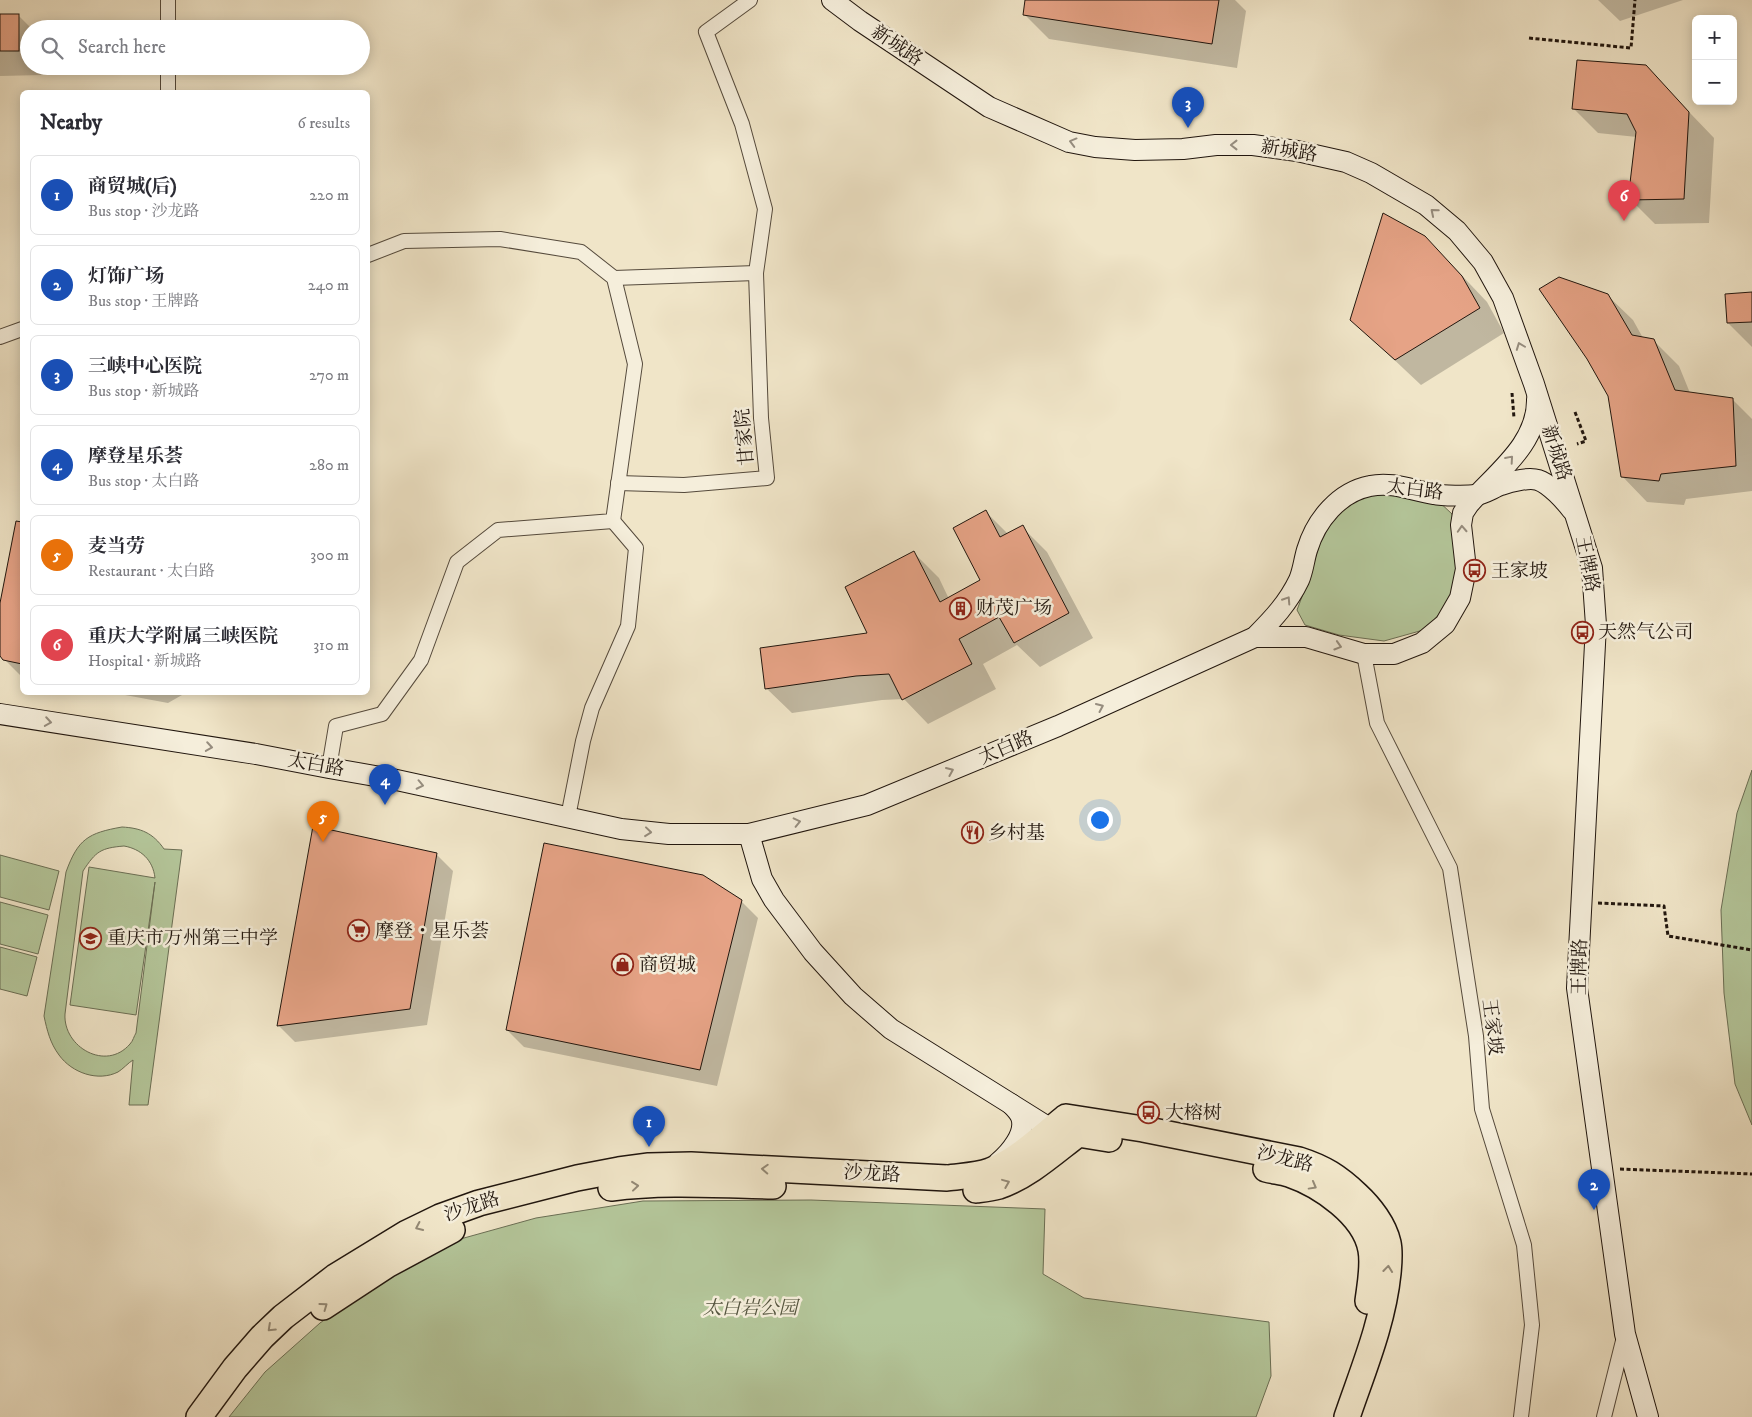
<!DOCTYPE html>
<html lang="en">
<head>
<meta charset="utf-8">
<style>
  :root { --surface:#fff; --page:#f7f7f7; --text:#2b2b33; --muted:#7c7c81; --line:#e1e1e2; --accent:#8f2418 }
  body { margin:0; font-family:"IM FELL DW Pica","Noto Serif SC",serif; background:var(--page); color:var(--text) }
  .controls { position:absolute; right:15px; top:15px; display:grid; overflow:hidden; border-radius:8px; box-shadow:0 2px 12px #0003 }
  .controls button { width:45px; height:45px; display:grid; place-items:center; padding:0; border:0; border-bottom:1px solid var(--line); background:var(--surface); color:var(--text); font:25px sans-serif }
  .you { position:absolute; left:1099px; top:819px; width:18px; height:18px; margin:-12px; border:4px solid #fff; border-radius:50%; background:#1a73e8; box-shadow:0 0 0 8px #1a73e833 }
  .badge { display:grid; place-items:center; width:32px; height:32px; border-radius:50%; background:var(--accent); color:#fff; font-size:16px; font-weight:700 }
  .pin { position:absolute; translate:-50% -41px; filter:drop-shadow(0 1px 2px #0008) }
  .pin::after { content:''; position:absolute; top:26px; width:18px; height:15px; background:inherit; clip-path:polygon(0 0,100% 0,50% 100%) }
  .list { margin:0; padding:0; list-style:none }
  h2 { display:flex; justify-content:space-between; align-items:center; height:65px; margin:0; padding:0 20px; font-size:21px }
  h2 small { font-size:16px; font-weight:400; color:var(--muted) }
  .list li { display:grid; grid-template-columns:32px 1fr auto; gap:15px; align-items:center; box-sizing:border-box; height:80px; margin:0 10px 10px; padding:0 10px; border:1px solid var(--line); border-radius:8px }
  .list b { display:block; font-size:19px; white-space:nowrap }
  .list p { margin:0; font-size:16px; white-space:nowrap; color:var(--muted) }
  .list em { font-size:16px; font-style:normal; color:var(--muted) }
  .icon { flex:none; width:28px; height:28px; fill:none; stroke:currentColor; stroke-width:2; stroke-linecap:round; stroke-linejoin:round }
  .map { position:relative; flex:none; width:1752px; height:1417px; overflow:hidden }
  .search { position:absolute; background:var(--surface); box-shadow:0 2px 12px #0003; left:20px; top:20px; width:350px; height:55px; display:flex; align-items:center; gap:12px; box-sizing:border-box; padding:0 18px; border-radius:28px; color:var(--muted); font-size:19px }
  .panel { position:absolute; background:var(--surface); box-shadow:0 2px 12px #0003; left:20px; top:90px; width:350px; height:605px; border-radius:8px }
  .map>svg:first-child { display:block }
</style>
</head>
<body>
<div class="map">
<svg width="1752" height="1417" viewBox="0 0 1752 1417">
  <rect width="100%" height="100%" fill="#f0e5c8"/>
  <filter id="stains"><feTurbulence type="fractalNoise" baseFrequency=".004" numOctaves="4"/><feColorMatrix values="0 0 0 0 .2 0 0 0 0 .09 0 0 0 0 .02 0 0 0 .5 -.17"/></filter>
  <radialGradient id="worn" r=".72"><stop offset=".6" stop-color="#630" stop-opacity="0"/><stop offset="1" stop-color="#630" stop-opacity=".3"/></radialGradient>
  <g fill="#b4c69a" stroke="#6a6e54" fill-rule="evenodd">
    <path d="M1376 489 1435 498 1452 514 1458 551 1454 595 1427 629 1384 641 1339 635 1305 625 1297 610 1309 578 1325 527 1348 501Z"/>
    <path d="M1752 770V1125L1735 1084 1724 993 1721 910 1737 813Z"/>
    <path d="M122 827C141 828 153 833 164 849L182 850 148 1105H129L133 1060C128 1063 123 1069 118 1072 98 1082 72 1073 59 1055 50 1043 47 1030 44 1016L66 872C78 839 88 833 122 827ZM124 846C141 849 153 860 155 878L89 867 70 1005 136 1015 155 882 136 1033C134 1036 133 1041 130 1044 106 1072 63 1047 65 1014L83 871C96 851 101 848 124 846Z"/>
    <path d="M0 855 59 871 49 910 0 897Z"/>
    <path d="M0 902 48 915 38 954 0 944Z"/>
    <path d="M0 947 37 957 27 996 0 989Z"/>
    <path d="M811 1200 1045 1209 1043 1274 1084 1298 1269 1322 1271 1376 1256 1417H229L265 1372 320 1323 387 1277 446 1243 536 1218 643 1201Z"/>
  </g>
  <g fill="#0003">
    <path d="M1026 0H1235L1246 11 1237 68 1049 39 1024 14Z"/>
    <path d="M1598 0H1683L1620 21Z"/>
    <path d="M0 15H18L32 29H29V66H43V75L0 76Z"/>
    <path d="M1645 66 1714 138 1709 223 1655 224 1630 199 1637 137 1598 133 1573 108Z"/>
    <path d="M1450 263 1487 302 1504 333 1421 385 1352 320Z"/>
    <path d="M1752 294V347L1728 323Z"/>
    <path d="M1607 295 1633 320 1643 338 1653 340 1679 366 1690 393 1732 399 1752 419V491L1686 499 1684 505 1647 502 1622 476Z"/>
    <path d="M986 512 1008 534 1022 527 1047 552 1093 638 1040 667 1017 645 983 664 996 689 928 724 904 699 882 700 792 713 766 688 869 634 914 553 939 578 949 599 981 581Z"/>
    <path d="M16 525 22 526V677L4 659 0 653V609Z"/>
    <path d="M109 692H183L182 695 168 703Z"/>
    <path d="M436 854 453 871 427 1025 295 1042 279 1026Z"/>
    <path d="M741 901 758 918 717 1086 524 1047 507 1030Z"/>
  </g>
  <g fill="#e6a386" stroke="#21160e">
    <path d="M1025 0H1219L1212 44 1023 15Z"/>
    <rect x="0" y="14" width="19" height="37"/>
    <path d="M1577 60 1646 65 1689 112 1684 199 1628 200 1636 132 1627 114 1572 109Z"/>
    <path d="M1383 213 1425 236 1462 276 1480 308 1395 360 1350 320Z"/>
    <path d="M1559 277 1608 294 1632 335 1654 339 1675 390 1733 398 1736 466 1661 474 1659 481 1621 477 1608 396 1587 359 1539 289Z"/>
    <path d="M1752 292V322L1727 323 1725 294Z"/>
    <path d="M986 510 1000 537 1023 525 1069 613 1014 643 999 617 959 639 972 664 902 700 889 674 856 676 765 689 760 648 867 633 845 587 914 551 940 602 980 580 953 528Z"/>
    <path d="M16 521 22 522V664L3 660 0 656V603Z"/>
    <path d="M313 826 437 853 410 1009 277 1026Z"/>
    <path d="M544 843 703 875 742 900 700 1070 506 1030Z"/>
  </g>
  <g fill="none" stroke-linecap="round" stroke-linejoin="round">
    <defs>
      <g id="street">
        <path d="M168 29V0"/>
        <path d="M168 66V92"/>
        <path d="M614 278 756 273 765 209 742 124 706 32 750 0"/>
        <path d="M0 337 22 329"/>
        <path d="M618 483 684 485 767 478 761 418 756 273"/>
        <path d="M1364 654 1377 723 1450 868 1476 1036 1482 1109 1524 1245 1532 1325 1521 1417"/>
        <path d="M329 768 336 726 382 714 421 660 457 562 498 530 613 521 635 364 614 278 581 252 500 239 404 241 368 255"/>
        <path d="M568 817 583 741 592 708 628 626 636 548 613 521"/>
        <path d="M1604 1417 1624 1337"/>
      </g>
      <g id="secondary">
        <path d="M832 0 860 21 989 107 1069 142 1095 147 1135 150 1183 149 1216 145H1253L1297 151 1346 162 1371 173 1426 205 1457 231 1483 262 1503 298 1534 384 1592 568 1596 625 1577 988 1625 1334 1648 1417"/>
        <path d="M1255 637H1306L1364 654H1394L1422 643 1445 624 1460 598 1466 569 1461 525 1463 513 1469 504C1496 473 1538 444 1537 399"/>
        <path d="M0 714 256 754 329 768 392 779 621 829 669 834H749L867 805 1058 726 1255 637C1273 619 1288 603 1299 580 1303 571 1304 560 1307 550 1316 520 1339 492 1370 486 1393 481 1413 491 1434 494 1443 496 1467 496 1476 495 1484 494 1493 488 1501 485 1510 482 1529 477 1538 480 1550 484 1565 501 1572 510"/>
        <path d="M749 834 762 879 774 900 813 952 853 996 891 1029 1051 1129 1064 1132"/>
        <path d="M998 1163C1010 1153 1027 1133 1021 1117 1019 1112 1015 1108 1011 1104"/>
      </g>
      <g id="highway">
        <path d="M1266 1169C1274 1171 1282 1172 1289 1174 1321 1185 1365 1215 1371 1250 1374 1266 1370 1285 1368 1301"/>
        <path d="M611 1188C665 1181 719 1185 773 1186"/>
        <path d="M976 1190C983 1189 991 1188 999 1186 1028 1176 1053 1153 1078 1134L1109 1139"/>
        <path d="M323 1307 387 1265 452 1230"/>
        <path d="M199 1417 235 1368 262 1337 283 1317 335 1277 407 1233 440 1217 479 1203 577 1178 619 1170 649 1166 691 1165 947 1178C961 1176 976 1176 990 1171 1018 1160 1043 1136 1066 1117L1143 1129 1299 1160C1324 1168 1338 1177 1357 1195 1370 1207 1384 1225 1388 1243 1390 1252 1389 1263 1388 1273 1383 1323 1363 1370 1347 1417"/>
      </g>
    </defs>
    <use href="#street" stroke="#554a3c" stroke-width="16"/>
    <use href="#secondary" stroke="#21160e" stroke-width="22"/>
    <use href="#highway" stroke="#21160e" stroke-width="28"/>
    <g stroke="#21160e" stroke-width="3" stroke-dasharray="4 2.5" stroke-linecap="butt">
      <path d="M1529 38 1631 48 1635 0"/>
      <path d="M1512 393 1514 418"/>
      <path d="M1575 412 1586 441 1577 444"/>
      <path d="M1598 903 1664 906 1668 936 1752 950"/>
      <path d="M1620 1169 1752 1174"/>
    </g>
    <use href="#street" stroke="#f5eedb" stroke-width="14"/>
    <use href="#secondary" stroke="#f5eedb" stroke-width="20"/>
    <use href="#highway" stroke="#f0e5c8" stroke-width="25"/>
  </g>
  <defs><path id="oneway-chevron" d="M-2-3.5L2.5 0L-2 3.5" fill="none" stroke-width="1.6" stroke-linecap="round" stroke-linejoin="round" transform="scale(1.25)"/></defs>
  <g stroke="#968d7f">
    <use href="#oneway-chevron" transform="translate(1073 142) rotate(-165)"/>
    <use href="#oneway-chevron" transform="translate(1234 145) rotate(180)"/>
    <use href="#oneway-chevron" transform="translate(1434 212) rotate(-140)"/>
    <use href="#oneway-chevron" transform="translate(1520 346) rotate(-111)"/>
    <use href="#oneway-chevron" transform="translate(1510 459) rotate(-49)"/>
    <use href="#oneway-chevron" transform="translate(1462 529) rotate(-93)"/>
    <use href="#oneway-chevron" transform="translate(1287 600) rotate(-57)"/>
    <use href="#oneway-chevron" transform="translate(1338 646) rotate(17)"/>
    <use href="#oneway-chevron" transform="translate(1100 707) rotate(-24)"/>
    <use href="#oneway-chevron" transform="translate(48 722) rotate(9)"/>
    <use href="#oneway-chevron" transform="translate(209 747) rotate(9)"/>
    <use href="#oneway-chevron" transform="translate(950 771) rotate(-23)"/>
    <use href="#oneway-chevron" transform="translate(420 785) rotate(12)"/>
    <use href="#oneway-chevron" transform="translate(797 822) rotate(-13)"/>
    <use href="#oneway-chevron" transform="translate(648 832) rotate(6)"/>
  </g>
  <g stroke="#938874">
    <use href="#oneway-chevron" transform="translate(765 1169) rotate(-177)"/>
    <use href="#oneway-chevron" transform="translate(1006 1183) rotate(-22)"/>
    <use href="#oneway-chevron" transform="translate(635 1186) rotate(-6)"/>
    <use href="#oneway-chevron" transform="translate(1313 1186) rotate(29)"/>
    <use href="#oneway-chevron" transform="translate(419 1227) rotate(155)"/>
    <use href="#oneway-chevron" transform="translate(1388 1269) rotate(-84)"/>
    <use href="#oneway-chevron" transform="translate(324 1306) rotate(-36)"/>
    <use href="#oneway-chevron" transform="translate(271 1328) rotate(137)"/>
  </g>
  <defs>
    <symbol id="bus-ring" viewBox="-11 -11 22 22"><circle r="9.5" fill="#f5eedb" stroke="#8f2418" stroke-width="1.5"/><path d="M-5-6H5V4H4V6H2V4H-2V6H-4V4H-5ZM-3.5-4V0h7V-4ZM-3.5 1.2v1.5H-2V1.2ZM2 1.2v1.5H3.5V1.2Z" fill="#8f2418"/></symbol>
    <symbol id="building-ring" viewBox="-11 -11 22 22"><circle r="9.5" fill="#f5eedb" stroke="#8f2418" stroke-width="1.5"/><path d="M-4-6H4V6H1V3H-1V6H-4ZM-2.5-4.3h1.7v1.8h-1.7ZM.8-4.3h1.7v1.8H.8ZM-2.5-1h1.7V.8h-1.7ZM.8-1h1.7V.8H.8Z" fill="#8f2418"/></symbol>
    <symbol id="restaurant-ring" viewBox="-11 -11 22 22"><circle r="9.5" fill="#f5eedb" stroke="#8f2418" stroke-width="1.5"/><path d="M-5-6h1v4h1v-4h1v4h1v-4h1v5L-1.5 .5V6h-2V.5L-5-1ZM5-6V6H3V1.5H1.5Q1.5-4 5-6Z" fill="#8f2418"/></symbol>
    <symbol id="supermarket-ring" viewBox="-11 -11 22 22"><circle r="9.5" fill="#f5eedb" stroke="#8f2418" stroke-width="1.5"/><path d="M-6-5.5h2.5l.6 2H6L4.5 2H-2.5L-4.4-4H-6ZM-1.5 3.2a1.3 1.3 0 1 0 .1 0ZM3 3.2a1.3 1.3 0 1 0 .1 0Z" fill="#8f2418"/></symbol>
    <symbol id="school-ring" viewBox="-11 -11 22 22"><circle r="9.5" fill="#f5eedb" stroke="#8f2418" stroke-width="1.5"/><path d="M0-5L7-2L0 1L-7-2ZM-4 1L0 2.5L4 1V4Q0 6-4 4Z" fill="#8f2418"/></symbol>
    <symbol id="shop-ring" viewBox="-11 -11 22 22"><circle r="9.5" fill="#f5eedb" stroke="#8f2418" stroke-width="1.5"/><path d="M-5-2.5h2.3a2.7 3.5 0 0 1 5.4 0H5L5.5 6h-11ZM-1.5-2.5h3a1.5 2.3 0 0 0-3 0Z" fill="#8f2418"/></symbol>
  </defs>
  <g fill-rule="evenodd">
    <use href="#bus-ring" x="1462" y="558" width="25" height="25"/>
    <use href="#building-ring" x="948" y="596" width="25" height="25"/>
    <use href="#bus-ring" x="1570" y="620" width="25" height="25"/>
    <use href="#restaurant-ring" x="960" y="820" width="25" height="25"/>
    <use href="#supermarket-ring" x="346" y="918" width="25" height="25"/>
    <use href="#school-ring" x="78" y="926" width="25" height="25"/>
    <use href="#shop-ring" x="610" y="952" width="25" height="25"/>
    <use href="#bus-ring" x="1136" y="1100" width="25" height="25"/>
  </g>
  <g text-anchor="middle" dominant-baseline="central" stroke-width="5" stroke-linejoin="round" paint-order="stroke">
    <g font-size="19" fill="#21160e" stroke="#f5eedb">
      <text transform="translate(897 46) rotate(34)">新城路</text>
      <text transform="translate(1289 151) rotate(9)">新城路</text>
      <text transform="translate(745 437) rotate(-95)">甘家院</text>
      <text transform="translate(1556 453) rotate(72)">新城路</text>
      <text transform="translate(1415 490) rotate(7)">太白路</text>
      <text transform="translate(1587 564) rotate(79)">王牌路</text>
      <text transform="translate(1006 748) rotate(-23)">太白路</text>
      <text transform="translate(316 765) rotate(10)">太白路</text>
      <text transform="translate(1580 967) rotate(-89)">王牌路</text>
      <text transform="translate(1492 1027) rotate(83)">王家坡</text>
      <text transform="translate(1285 1159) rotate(14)">沙龙路</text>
      <text transform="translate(872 1174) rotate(3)">沙龙路</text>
      <text transform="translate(472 1207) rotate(-18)">沙龙路</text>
    </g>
    <g font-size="19" fill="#21160e" stroke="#f5eedb" text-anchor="start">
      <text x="1491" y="571">王家坡</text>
      <text x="976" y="608">财茂广场</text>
      <text x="1598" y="632">天然气公司</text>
      <text x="988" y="833">乡村基</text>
      <text x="375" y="931">摩登・星乐荟</text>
      <text x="107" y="938">重庆市万州第三中学</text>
      <text x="639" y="965">商贸城</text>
      <text x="1165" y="1113">大榕树</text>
    </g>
    <g font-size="19" font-style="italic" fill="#54543f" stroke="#f5eedb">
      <text x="750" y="1308">太白岩公园</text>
    </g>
  </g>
  <rect width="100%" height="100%" filter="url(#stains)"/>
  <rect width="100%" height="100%" fill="url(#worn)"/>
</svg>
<div class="controls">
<button>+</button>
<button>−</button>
</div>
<div class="you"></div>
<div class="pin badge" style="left:649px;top:1147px;background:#1a4fb4">1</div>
<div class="pin badge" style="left:1594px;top:1210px;background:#1a4fb4">2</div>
<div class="pin badge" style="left:1188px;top:128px;background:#1a4fb4">3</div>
<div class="pin badge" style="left:385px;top:805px;background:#1a4fb4">4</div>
<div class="pin badge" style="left:323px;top:842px;background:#e8710a">5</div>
<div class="pin badge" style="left:1624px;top:221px;background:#e0444e">6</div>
<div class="search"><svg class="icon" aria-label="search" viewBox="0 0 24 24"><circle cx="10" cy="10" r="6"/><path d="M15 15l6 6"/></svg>Search here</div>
<section class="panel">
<h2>Nearby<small>6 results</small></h2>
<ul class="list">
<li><span class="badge" style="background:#1a4fb4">1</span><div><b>商贸城(后)</b><p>Bus stop · 沙龙路</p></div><em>220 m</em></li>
<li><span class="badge" style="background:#1a4fb4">2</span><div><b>灯饰广场</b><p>Bus stop · 王牌路</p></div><em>240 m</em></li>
<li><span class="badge" style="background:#1a4fb4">3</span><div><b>三峡中心医院</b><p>Bus stop · 新城路</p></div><em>270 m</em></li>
<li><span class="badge" style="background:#1a4fb4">4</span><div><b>摩登星乐荟</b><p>Bus stop · 太白路</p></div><em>280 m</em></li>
<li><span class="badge" style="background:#e8710a">5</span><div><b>麦当劳</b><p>Restaurant · 太白路</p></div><em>300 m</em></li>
<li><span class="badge" style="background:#e0444e">6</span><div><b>重庆大学附属三峡医院</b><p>Hospital · 新城路</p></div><em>310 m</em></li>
</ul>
</section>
</div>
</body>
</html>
